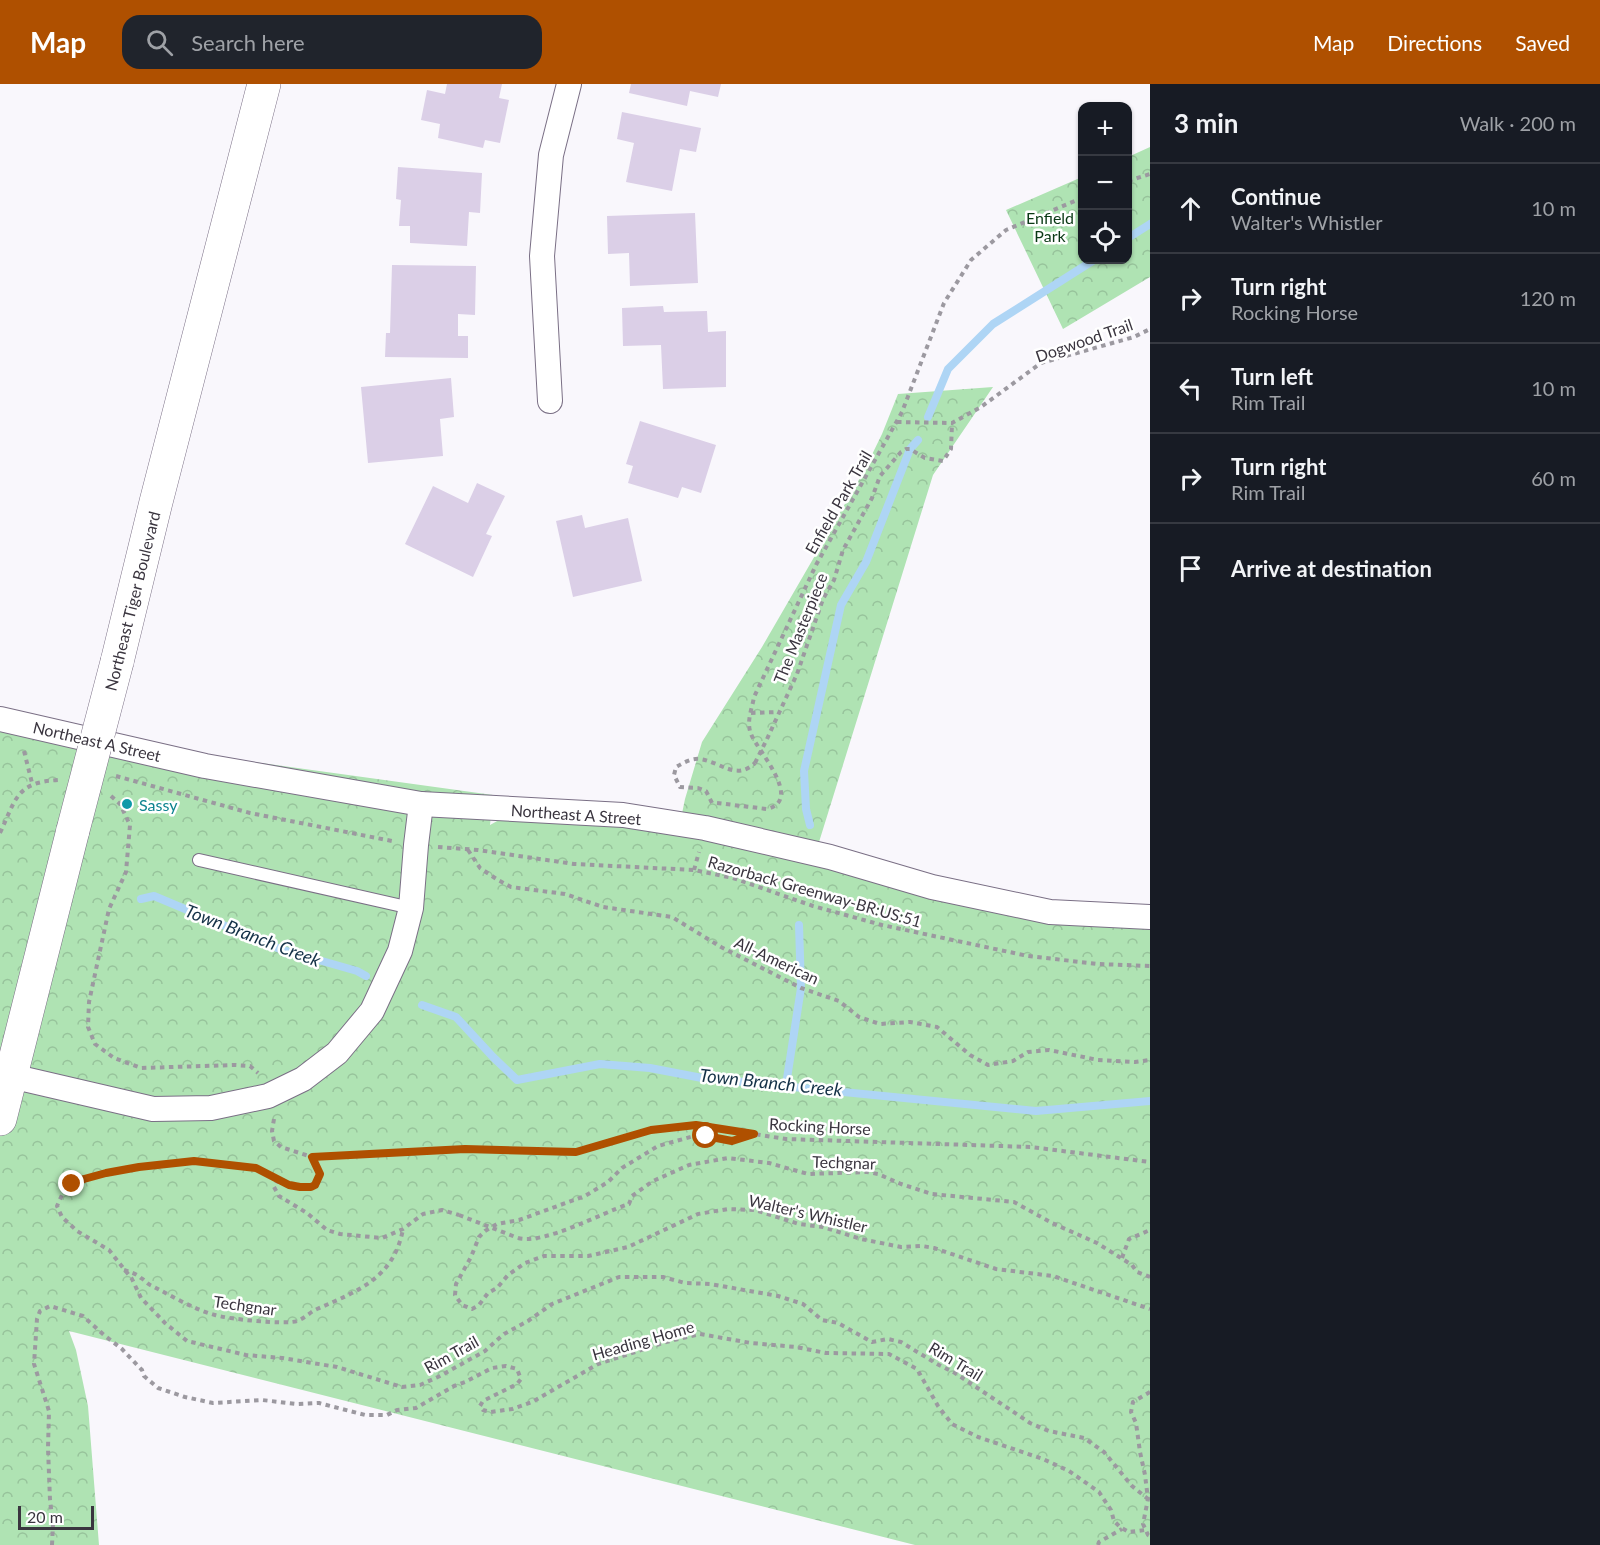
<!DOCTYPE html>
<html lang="en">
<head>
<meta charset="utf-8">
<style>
  :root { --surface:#171b24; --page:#20242c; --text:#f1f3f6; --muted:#9ea1a6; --line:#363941; --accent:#af5000 }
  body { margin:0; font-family:Lato,sans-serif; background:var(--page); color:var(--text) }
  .controls { position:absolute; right:18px; top:18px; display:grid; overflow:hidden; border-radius:12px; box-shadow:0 2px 4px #0004 }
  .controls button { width:54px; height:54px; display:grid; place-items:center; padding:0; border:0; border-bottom:2px solid var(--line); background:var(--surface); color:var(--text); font:30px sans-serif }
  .scale { position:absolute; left:18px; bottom:15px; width:76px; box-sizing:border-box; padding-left:6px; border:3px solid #3a353f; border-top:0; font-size:16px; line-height:21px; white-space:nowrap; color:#3a353f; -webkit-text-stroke:4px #fff; paint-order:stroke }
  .stop { position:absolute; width:18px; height:18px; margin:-14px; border:4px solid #af5000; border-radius:50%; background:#fff }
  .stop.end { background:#af5000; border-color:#fff; box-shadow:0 2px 6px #0008 }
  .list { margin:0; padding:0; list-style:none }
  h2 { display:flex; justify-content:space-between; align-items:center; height:78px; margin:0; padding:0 24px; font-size:26px }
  h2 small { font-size:20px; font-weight:400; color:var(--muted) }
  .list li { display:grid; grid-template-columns:39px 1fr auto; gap:18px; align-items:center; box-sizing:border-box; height:90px; padding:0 24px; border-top:2px solid var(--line) }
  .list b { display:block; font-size:22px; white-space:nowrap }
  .list p { margin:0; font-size:20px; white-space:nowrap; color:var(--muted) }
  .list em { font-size:20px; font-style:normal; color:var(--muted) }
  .icon { flex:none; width:33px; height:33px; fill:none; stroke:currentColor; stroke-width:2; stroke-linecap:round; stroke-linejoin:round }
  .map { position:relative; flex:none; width:1150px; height:1461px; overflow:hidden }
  header { display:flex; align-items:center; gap:36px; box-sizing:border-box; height:84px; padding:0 30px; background:var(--accent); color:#fff }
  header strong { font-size:28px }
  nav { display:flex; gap:33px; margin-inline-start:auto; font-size:21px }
  .search { width:420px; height:54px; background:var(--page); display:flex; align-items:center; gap:15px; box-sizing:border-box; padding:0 21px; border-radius:18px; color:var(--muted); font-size:22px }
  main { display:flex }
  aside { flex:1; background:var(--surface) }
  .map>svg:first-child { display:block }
</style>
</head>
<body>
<header>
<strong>Map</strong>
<div class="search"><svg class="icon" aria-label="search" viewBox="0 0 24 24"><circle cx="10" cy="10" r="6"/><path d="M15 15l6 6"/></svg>Search here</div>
<nav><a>Map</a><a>Directions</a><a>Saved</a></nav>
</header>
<main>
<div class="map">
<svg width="1150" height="1461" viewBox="0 0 1150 1461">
  <defs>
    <pattern id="park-crowns" width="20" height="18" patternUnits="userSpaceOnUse" patternTransform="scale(1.5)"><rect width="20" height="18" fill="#afe3b3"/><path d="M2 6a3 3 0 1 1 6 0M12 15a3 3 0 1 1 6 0" fill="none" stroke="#97c39b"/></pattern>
  </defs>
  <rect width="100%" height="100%" fill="#f9f7fc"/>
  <g fill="url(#park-crowns)">
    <path d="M1150 63V193L1063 245 1006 126 1082 93V176H1128V73Z"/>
    <path d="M993 303 933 391 815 771 1050 825 1150 830V1461H915L69 1247 76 1266 88 1322 99 1461H0V643L493 711 490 741 510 730 678 749 685 715 702 658 762 563 864 387 882 350 898 310Z"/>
  </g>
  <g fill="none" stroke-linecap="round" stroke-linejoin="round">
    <g stroke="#aed5f5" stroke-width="8">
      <path d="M1128 154 1150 140"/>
      <path d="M928 333 948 285 993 240 1094 176"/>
      <path d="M810 741 806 725 804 687 841 521 866 478 910 365 918 356"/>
      <path d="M141 815 154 812 280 865 357 887 366 892"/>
      <path d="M422 921 456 933 493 973 517 996 600 980 650 984 702 994 1036 1027 1150 1017"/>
      <path d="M786 1001 801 904 799 841"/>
    </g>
  </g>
  <g fill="#dbcfe7">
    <path d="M447 0H502L499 14 509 16 500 59 485 56 483 64 438 54 440 40 421 36 427 6 445 10Z"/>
    <path d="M631 0H721L718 13 690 7 687 22 629 9Z"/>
    <path d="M622 28 701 44 696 68 680 65 672 107 626 98 634 59 617 55Z"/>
    <path d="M398 83 482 89 480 129 469 128 467 162 410 159V142H399L401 116 396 115Z"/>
    <path d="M695 129 698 199 630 202 629 169 608 170 607 132Z"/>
    <path d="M392 181 476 182 475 231 458 230V252H468V274L385 273 386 249H390Z"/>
    <path d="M663 222 664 228 707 227 708 248 726 247V303L663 305 661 261 623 262 622 224Z"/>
    <path d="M451 294 454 333 440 335 443 372 368 379 361 303Z"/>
    <path d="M640 337 716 361 701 409 682 403 678 414 628 399 633 382 626 380Z"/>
    <path d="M477 399 505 412 486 450 492 452 473 493 405 460 433 402 468 419Z"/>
    <path d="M582 431 585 444 628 434 642 497 573 513 556 437Z"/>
  </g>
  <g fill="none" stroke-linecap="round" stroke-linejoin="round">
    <defs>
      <path id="lane" d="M199 776 411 824"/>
      <g id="street">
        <path d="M550 317 542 172 551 71 569 0"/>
        <path d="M0 635 205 682 421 720 623 731 705 744 830 773 932 803 1050 828 1150 833"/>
        <path d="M11 992 153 1025 211 1024 268 1012 303 995 337 969 372 927 400 867 411 824 416 761 421 720"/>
      </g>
      <g id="secondary">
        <path d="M117 578 156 418 264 0"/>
        <path d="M0 1035 73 746"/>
      </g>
    </defs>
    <use href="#lane" stroke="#7a6f85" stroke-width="14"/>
    <use href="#street" stroke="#7a6f85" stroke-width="26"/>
    <use href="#secondary" stroke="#7a6f85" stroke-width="34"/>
    <g stroke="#9c99a0" stroke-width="4" stroke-dasharray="4.5 4.5" stroke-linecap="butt">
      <path d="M1128 97 1150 90"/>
      <path d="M897 338 952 339 981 323 1041 279 1134 253 1150 245"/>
      <path d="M751 629 778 628"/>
      <path d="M767 655 797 590 823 515 834 496 843 466 872 414 880 392 901 368 906 365H910L925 374 943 377 951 365 952 339"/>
      <path d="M24 667 32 699"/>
      <path d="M116 692 250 729 392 757"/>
      <path d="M111 712 120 720 130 741 126 788 109 825 89 918 88 943 95 960 114 974 141 984 235 981 250 982 258 989"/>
      <path d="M712 719 706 707 698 704 680 703 674 691 676 683C683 679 691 674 700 675 721 678 736 697 755 679"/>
      <path d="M717 719 767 725C804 716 757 666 751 650 746 638 752 625 754 613L816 481 902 328 944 219 971 176 1006 146 1082 114"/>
      <path d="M0 749C16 715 16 698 59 696"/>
      <path d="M438 763 478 766 574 780 694 786 733 794 813 822 882 841 1028 872 1098 880 1150 882"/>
      <path d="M468 766 480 784 498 796 511 803 565 810 603 823 672 833 721 863 801 904 839 917 859 933 880 940 910 938 937 943 970 971 988 981 1013 977 1028 968 1049 966 1098 976 1135 978 1150 976"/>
      <path d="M694 786 699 768"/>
      <path d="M274 1035 272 1047 274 1057 281 1063 312 1073 465 1065 576 1069 651 1046 696 1041 786 1055 1031 1063 1150 1078"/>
      <path d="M752 1051 732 1057 706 1051 694 1052 658 1062 622 1084 608 1098 585 1112 519 1136 497 1140 485 1147 479 1153 471 1173 456 1200 455 1211 462 1221 472 1225 479 1221 488 1209 497 1204 508 1191 525 1179 544 1172H588L628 1163 698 1130 728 1125 755 1126 799 1140 823 1143 861 1155 901 1163 922 1162 934 1164 996 1185 1053 1192 1150 1225"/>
      <path d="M312 1073 320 1091 315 1101 311 1103H300L289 1101 256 1084 242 1081 194 1077 171 1079 139 1083 84 1095 72 1100 62 1111 57 1122 62 1133 77 1147 109 1166 132 1195 141 1214 165 1239 187 1257 246 1271 282 1274 337 1283 402 1303 420 1301 440 1292 485 1267 504 1250 528 1237 552 1220 619 1193H663L685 1199 710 1200 778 1212 803 1220 822 1236 838 1239 872 1258 888 1255 901 1258 937 1280 955 1289 1030 1339 1049 1347 1084 1354 1104 1368 1132 1402 1148 1415"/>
      <path d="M278 1095 274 1103 279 1112 307 1129 327 1146 340 1150 382 1154 403 1145 423 1130 442 1126 459 1131"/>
      <path d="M518 1154C544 1161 601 1129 629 1120L632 1112 653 1097 689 1081 728 1074 769 1079 808 1090 867 1088 878 1090 901 1100 932 1110 1014 1118 1052 1139 1097 1159 1132 1181 1137 1188 1150 1193"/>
      <path d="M1122 1174 1129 1155 1150 1146"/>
      <path d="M124 1186C130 1188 137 1190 141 1194 145 1196 147 1200 152 1202 172 1212 193 1225 215 1231 228 1235 285 1241 297 1237 304 1235 310 1228 317 1225 358 1207 394 1194 403 1145"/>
      <path d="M1150 1308 1133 1318 1131 1328 1136 1339 1140 1368 1145 1391 1148 1415 1143 1440 1148 1451 1150 1452"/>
      <path d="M52 1461 53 1440 50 1416 48 1364 49 1327 34 1280 37 1235 40 1227 50 1222 83 1232 104 1251 122 1265 142 1286 144 1292 158 1304 185 1313 213 1319 262 1316 297 1320 319 1319 365 1331H387L397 1326 416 1324 454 1302 465 1298 492 1284 506 1282 517 1285 521 1295 517 1300 483 1317 480 1322 483 1326 491 1328 512 1325 532 1318 598 1280 666 1258 700 1250 751 1259 796 1263 826 1269 889 1270 917 1285 938 1322 952 1340 978 1353 1043 1375 1069 1387 1099 1408 1111 1426 1114 1437 1120 1443 1129 1448 1145 1446"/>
      <path d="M1098 1461 1099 1458 1122 1445"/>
    </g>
    <use href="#lane" stroke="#fff" stroke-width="12"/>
    <use href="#street" stroke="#fff" stroke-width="24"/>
    <use href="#secondary" stroke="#fff" stroke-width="33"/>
    <defs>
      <path id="secondary-bridge" d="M73 746 117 578"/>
    </defs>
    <use href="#secondary-bridge" stroke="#7a6f85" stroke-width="34" stroke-linecap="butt"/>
    <g stroke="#9c99a0" stroke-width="4" stroke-dasharray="4.5 4.5" stroke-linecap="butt">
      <path d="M755 679 767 655"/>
      <path d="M459 1131 518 1154"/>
    </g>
    <use href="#secondary-bridge" stroke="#fff" stroke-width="33"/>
  </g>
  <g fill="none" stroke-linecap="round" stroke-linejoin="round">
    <path stroke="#af5000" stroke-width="8" d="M72 1100 84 1095 106 1089 139 1083 194 1077 256 1084 289 1101 300 1103H311L315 1101 320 1090 312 1073 465 1065 576 1068 651 1046 696 1041 754 1050 732 1057 706 1052"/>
  </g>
  <circle fill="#0f9aa8" stroke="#fff" stroke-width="2" cx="127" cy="720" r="6"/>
  <g text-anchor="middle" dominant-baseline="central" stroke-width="5" stroke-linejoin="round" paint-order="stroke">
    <g font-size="16" fill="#0a3915" stroke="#fff">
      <text x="1050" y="133">Enfield<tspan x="1050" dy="18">Park</tspan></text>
    </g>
    <g font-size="16" fill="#3a353f" stroke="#fff">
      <text transform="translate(1084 256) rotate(-19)">Dogwood Trail</text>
      <text transform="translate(838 418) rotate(-60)">Enfield Park Trail</text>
      <text transform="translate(132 517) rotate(-76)">Northeast Tiger Boulevard</text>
      <text transform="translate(800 544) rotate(-68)">The Masterpiece</text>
      <text transform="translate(97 657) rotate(13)">Northeast A Street</text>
      <text transform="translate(576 730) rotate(4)">Northeast A Street</text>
      <text transform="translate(815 807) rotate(16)">Razorback Greenway-BR:US:51</text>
      <text transform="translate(777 876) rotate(25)">All-American</text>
      <text transform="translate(820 1042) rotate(3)">Rocking Horse</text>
      <text transform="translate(844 1078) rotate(2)">Techgnar</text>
      <text transform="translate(808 1129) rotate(13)">Walter's Whistler</text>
      <text transform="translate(245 1221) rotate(8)">Techgnar</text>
      <text transform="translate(643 1256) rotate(-16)">Heading Home</text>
      <text transform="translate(451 1270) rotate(-29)">Rim Trail</text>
      <text transform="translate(956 1277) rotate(31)">Rim Trail</text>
    </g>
    <g font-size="16" fill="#0d838f" stroke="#fff" text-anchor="start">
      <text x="139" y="720">Sassy</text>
    </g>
    <g font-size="18" font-style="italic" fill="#143147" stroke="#fff">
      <text transform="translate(253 851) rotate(21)">Town Branch Creek</text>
      <text transform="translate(771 998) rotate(6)">Town Branch Creek</text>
    </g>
  </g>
</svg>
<div class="controls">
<button>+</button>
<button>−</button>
<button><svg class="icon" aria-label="locate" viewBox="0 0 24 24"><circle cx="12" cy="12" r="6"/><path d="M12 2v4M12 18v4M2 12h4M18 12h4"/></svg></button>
</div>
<div class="scale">20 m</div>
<div class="stop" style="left:706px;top:1052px"></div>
<div class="stop end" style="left:72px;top:1100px"></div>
</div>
<aside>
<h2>3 min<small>Walk · 200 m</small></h2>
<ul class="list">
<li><svg class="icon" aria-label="ahead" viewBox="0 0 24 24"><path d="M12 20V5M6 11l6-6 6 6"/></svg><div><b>Continue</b><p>Walter's Whistler</p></div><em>10 m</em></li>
<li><svg class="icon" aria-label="right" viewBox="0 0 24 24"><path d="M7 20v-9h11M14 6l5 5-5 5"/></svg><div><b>Turn right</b><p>Rocking Horse</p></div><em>120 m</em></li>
<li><svg class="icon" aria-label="left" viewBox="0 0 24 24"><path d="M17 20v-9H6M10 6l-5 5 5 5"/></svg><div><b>Turn left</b><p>Rim Trail</p></div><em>10 m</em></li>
<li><svg class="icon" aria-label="right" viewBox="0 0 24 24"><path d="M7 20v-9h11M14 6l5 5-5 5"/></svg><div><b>Turn right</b><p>Rim Trail</p></div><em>60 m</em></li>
<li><svg class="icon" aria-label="arrive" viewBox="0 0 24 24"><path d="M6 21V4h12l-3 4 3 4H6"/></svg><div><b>Arrive at destination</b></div></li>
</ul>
</aside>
</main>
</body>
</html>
